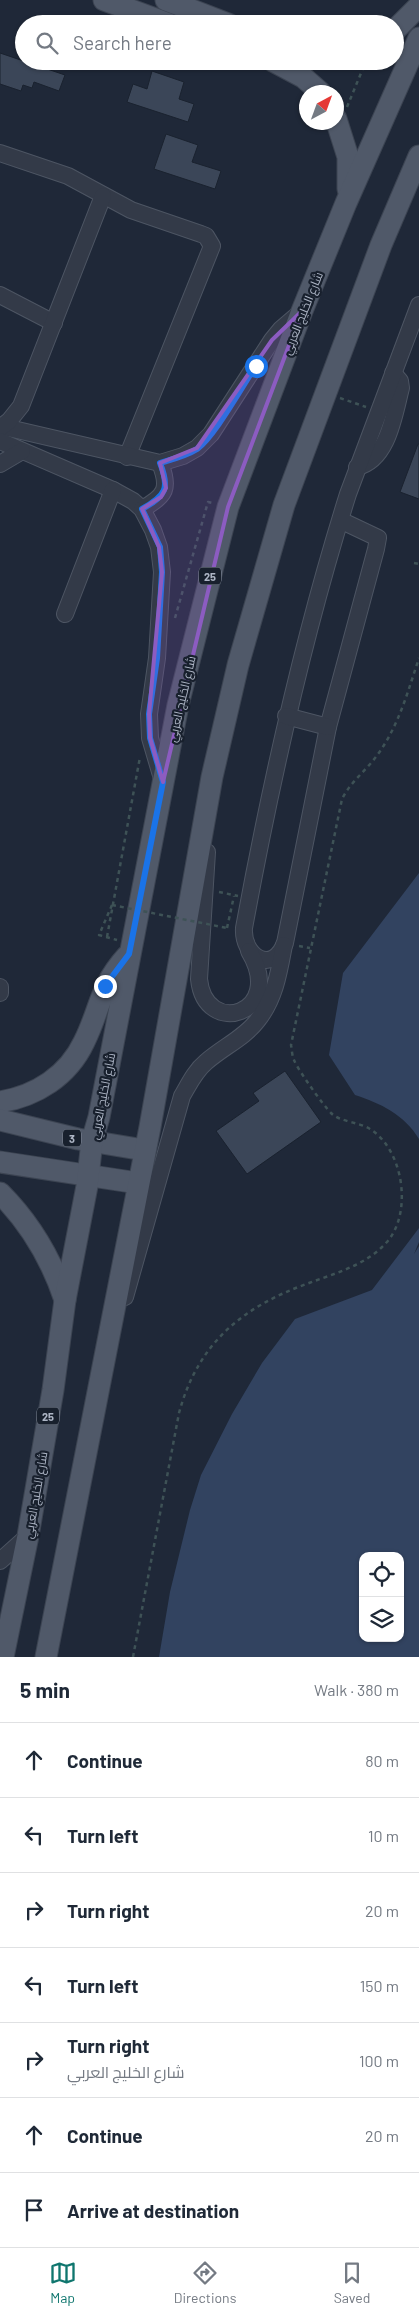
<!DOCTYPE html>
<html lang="en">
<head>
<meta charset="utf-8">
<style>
  :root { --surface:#fff; --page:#f2f2f3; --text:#1f2937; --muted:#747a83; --line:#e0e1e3; --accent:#0f766e }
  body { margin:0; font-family:Barlow,Cairo,sans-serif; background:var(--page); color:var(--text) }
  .controls { position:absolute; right:15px; bottom:15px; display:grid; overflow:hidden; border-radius:10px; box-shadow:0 1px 4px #0004 }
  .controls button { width:45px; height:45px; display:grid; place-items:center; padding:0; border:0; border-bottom:1px solid var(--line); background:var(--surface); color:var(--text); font:25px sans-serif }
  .compass { position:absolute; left:299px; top:85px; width:45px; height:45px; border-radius:50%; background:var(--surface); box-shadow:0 1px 4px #0004; rotate:41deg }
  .stop { position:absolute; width:15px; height:15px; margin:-11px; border:4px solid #1a73e8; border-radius:50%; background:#fff }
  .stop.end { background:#1a73e8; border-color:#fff; box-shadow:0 1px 5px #0008 }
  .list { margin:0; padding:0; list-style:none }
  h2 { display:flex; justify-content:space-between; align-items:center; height:65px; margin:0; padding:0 20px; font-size:21px }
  h2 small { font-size:16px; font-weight:400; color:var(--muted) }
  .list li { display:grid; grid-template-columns:32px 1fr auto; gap:15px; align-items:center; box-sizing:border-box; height:75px; padding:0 20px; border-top:1px solid var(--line) }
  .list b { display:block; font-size:19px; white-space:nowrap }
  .list p { margin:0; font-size:16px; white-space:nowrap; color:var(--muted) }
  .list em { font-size:16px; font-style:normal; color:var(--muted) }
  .icon { flex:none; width:28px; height:28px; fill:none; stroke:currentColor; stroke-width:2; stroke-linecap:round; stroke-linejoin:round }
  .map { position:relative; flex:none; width:419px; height:1657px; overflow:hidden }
  .search { position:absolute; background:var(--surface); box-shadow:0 1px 4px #0004; left:15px; right:15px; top:15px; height:55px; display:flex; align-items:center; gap:12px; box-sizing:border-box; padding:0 18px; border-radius:28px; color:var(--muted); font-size:19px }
  .sheet { height:590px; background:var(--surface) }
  nav { display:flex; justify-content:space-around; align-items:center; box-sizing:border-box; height:70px; border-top:1px solid var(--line); background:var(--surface); font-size:14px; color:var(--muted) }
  nav a { display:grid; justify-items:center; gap:2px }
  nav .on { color:var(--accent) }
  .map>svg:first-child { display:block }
</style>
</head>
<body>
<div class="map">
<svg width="419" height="1657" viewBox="0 0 419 1657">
  <rect width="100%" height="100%" fill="#1f2838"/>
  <g fill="#324360" fill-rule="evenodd">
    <path d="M419 873V1139C405 1115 380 1103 355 1095L329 1055 343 973Z"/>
    <path d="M419 1228V1242L414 1254 419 1246V1657H159L170 1592 190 1510 201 1475 232 1414 262 1363 295 1319 372 1290ZM363 1556H400V1638H363Z"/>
  </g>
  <g fill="#3b4658" stroke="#1a222f">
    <path d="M0 53 65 75 59 91 34 82 32 88 23 85 21 91 0 84Z"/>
    <path d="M152 71 184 82 179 99 194 104 188 122 127 102 133 84 147 89Z"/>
    <path d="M166 134 198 145 192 162 221 171 215 189 154 169Z"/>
    <path d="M418 444H419V499L400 492Z"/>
    <path d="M285 1071 321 1122 247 1174 216 1131 259 1101 253 1093Z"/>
  </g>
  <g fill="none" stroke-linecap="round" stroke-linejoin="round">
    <defs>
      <g id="minor">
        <path d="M0 153 68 176 131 210 201 234 206 236 212 246 127 457"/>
        <path d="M0 295 54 323"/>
        <path d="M0 426 160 463 183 456 197 448 211 434 272 340 281 329 302 311"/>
        <path d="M1 427 9 421 21 406 103 196"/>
        <path d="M0 441 113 490 133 501 142 509 153 530 159 547 162 572 157 658 149 714 150 738 163 782"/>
        <path d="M0 464 22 451"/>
        <path d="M357 467C388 460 394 415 401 388L400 381 393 373"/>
        <path d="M142 509C166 496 170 488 160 463"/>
        <path d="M340 520 378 538 376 549 328 727 285 943C273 975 242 957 244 928 271 781 303 637 348 494L419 305"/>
        <path d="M65 614 113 490"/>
        <path d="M286 716 328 727"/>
        <path d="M207 852 199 979C205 1039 287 1014 249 951"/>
        <path d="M0 987V993"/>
        <path d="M125 1297 182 1096C189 1084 195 1071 206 1062 223 1047 244 1038 257 1021 275 999 279 972 284 945"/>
        <path d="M0 1561 28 1536"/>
      </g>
      <g id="major">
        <path d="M104 0 169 24"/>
        <path d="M166 0 228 24"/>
        <path d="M395 30 419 6"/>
        <path d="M273 61 303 77 320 92"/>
        <path d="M336 119 348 157V189"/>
        <path d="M0 1102C36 1096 68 1076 84 1042 101 1008 99 987 127 956"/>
        <path d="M0 1120 78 1139 144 1150"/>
        <path d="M0 1162 138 1183"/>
        <path d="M0 1193C31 1224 51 1258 65 1300"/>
        <path d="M3 1657 28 1536 53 1390 65 1300 87 1186 92 1141 99 1117 178 705 228 507 302 311 346 203 419 38"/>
        <path d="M46 1657 150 1127 212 777 238 665 284 505 381 245 419 156"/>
      </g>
    </defs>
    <use href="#minor" stroke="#4d5563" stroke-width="18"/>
    <use href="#major" stroke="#3c4452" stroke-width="23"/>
    <g stroke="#3e5256" stroke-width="2.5" stroke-dasharray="4 4" stroke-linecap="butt">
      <path d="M347 107 366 61"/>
      <path d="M340 398 366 407"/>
      <path d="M414 563 419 564"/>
      <path d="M175 618 208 502 213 503"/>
      <path d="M219 892 238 896"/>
      <path d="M112 905 99 935 117 940"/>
      <path d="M227 928 234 896"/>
      <path d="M107 937 140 757"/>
      <path d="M299 946 310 948"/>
      <path d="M133 1657 179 1413C198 1343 242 1307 309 1283 336 1273 366 1265 386 1243 413 1214 404 1150 370 1129 359 1122 340 1122 331 1113 323 1105 298 1070 294 1060 292 1056 292 1050 291 1045L342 799C351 781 367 770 378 754 399 725 408 691 419 658"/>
    </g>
    <use href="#minor" stroke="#333a48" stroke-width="16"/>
    <use href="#major" stroke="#505969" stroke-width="21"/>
    <path stroke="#3e5256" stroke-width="2.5" stroke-dasharray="4 4" stroke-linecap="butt" d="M112 905 227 928"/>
  </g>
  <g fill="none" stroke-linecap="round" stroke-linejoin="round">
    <path stroke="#1a73e8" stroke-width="6" d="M105 986 129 954 163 782 150 738 149 714 157 658 162 572 160 547 142 509C166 496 170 488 160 463 173 459 186 456 197 449 215 436 242 386 256 366"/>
  </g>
  <path fill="#8c5cc1" fill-opacity="0.2" stroke="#8c5cc1" stroke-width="4" stroke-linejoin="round" d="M302 311 228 507 163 782 150 738 149 714 162 572 159 547 142 509 161 497 166 488 160 463 197 448 272 340Z"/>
  <g text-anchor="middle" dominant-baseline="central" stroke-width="4.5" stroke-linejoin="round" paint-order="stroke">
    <g fill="#18202d" stroke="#808897" stroke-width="1">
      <rect x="199" y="567.5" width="22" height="17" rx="4"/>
      <rect x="63" y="1129.5" width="18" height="17" rx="4"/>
      <rect x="37" y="1407.5" width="22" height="17" rx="4"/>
    </g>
    <g font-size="11" font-weight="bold" fill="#adb5c5">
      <text x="210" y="576">25</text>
      <text x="72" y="1138">3</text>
      <text x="48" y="1416">25</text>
    </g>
    <g font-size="12" fill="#adb5c5" stroke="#18202d">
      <text transform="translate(302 313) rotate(-68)">شارع الخليج العربي</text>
      <text transform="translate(181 699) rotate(-77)">شارع الخليج العربي</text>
      <text transform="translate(102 1096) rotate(-79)">شارع الخليج العربي</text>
      <text transform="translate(35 1495) rotate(-80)">شارع الخليج العربي</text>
    </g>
  </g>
</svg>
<div class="controls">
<button><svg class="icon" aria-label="locate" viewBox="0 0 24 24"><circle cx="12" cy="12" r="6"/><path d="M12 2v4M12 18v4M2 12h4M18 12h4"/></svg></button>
<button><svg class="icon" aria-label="layers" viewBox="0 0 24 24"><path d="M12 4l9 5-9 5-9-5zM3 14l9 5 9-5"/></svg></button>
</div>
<svg class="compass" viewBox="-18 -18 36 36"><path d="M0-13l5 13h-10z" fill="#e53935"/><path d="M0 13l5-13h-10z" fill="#747a83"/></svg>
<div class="stop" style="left:256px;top:366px"></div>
<div class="stop end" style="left:105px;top:986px"></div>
<div class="search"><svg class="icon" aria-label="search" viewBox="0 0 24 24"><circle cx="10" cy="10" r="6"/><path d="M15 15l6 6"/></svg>Search here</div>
</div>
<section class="sheet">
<h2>5 min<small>Walk · 380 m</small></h2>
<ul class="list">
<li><svg class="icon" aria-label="ahead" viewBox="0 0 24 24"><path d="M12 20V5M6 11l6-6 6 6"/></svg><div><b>Continue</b></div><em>80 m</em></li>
<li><svg class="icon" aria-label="left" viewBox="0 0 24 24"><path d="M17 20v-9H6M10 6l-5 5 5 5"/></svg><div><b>Turn left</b></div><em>10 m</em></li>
<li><svg class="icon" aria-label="right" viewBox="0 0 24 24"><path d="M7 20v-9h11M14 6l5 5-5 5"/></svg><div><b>Turn right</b></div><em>20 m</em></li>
<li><svg class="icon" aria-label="left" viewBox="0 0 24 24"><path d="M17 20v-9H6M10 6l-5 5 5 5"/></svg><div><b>Turn left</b></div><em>150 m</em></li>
<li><svg class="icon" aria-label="right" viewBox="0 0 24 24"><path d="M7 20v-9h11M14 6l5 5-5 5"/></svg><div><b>Turn right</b><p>شارع الخليج العربي</p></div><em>100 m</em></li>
<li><svg class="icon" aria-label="ahead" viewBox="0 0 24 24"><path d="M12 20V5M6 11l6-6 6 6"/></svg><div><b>Continue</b></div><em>20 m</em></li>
<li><svg class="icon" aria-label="arrive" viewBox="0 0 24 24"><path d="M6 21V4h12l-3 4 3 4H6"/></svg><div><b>Arrive at destination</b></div></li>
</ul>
</section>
<nav>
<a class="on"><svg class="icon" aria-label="map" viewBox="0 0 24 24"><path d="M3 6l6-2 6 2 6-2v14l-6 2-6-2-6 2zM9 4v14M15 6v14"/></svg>Map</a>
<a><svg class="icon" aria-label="directions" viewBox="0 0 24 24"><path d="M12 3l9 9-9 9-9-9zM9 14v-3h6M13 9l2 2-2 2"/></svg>Directions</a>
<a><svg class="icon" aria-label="saved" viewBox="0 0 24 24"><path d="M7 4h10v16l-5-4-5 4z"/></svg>Saved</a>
</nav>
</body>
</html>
